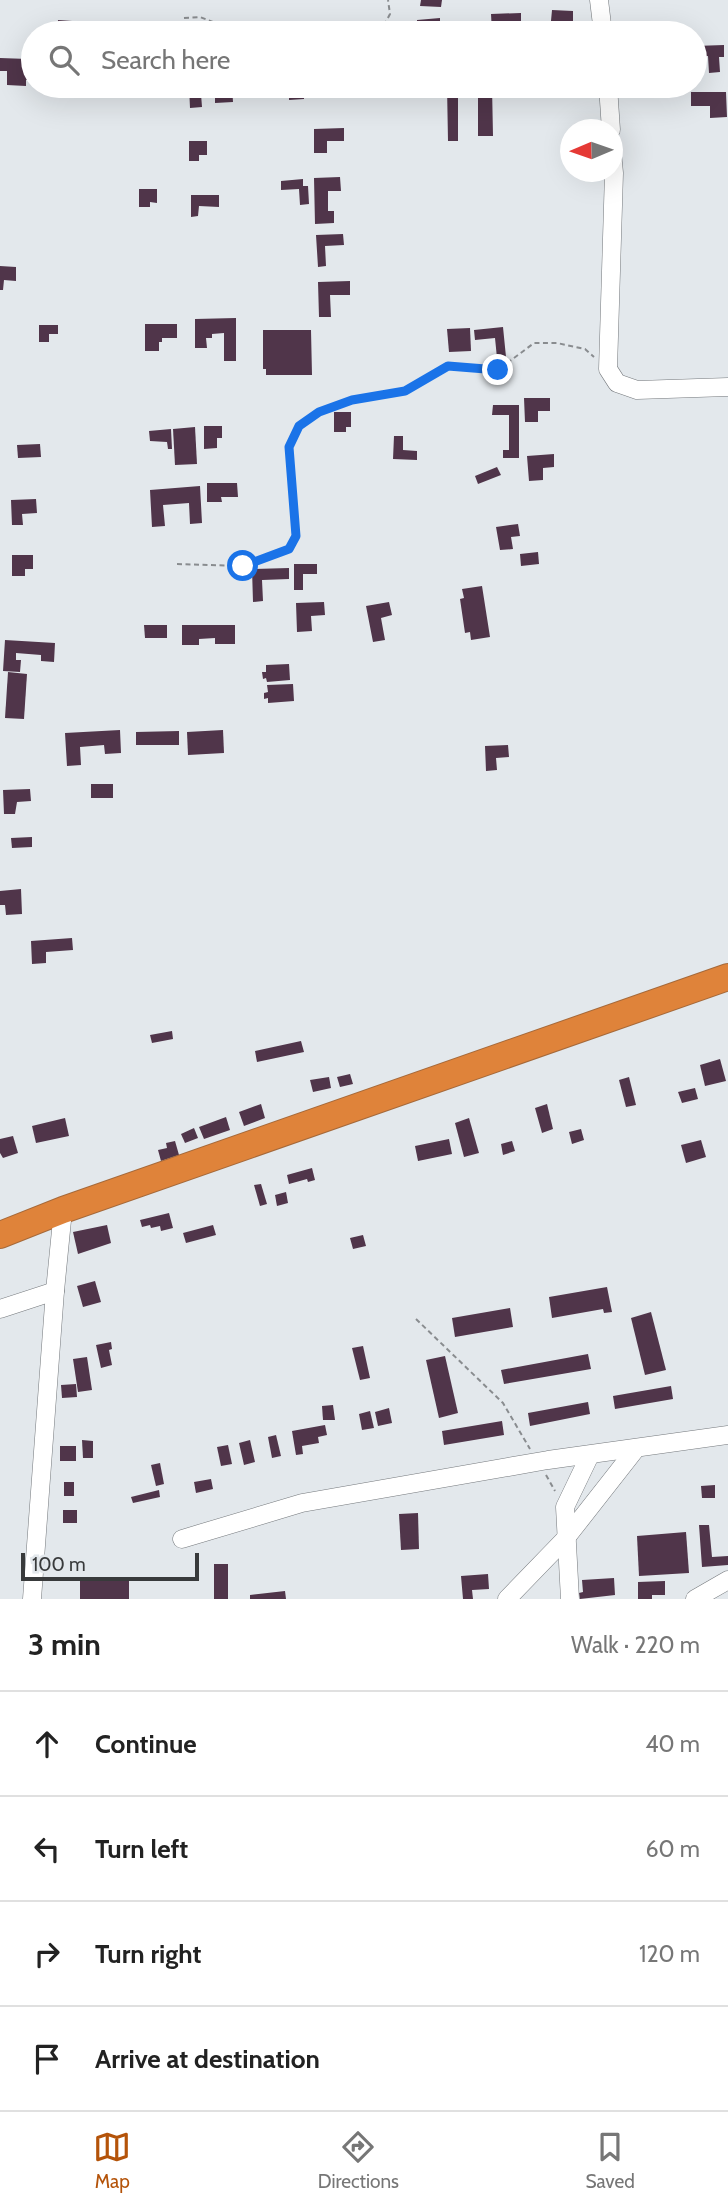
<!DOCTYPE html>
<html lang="en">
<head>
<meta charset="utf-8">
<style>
  :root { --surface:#fff; --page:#f6f6f6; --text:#222; --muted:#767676; --line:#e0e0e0; --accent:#b45309 }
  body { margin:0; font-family:Cabin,sans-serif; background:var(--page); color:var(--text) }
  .compass { position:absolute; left:560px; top:119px; width:63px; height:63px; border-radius:50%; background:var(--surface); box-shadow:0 7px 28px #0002; rotate:268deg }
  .scale { position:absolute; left:21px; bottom:18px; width:178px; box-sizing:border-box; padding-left:7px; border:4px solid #383a3b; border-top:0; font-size:19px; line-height:24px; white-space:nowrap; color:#383a3b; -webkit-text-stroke:5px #e3e8ec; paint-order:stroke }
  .stop { position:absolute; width:21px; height:21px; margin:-16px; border:5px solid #1a73e8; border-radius:50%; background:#fff }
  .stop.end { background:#1a73e8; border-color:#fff; box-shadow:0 2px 7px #0008 }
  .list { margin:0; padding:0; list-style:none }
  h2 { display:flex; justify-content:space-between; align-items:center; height:91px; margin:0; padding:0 28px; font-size:30px }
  h2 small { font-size:23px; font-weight:400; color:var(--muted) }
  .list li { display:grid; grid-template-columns:46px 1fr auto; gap:21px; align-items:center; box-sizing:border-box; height:105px; padding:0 28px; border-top:2px solid var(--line) }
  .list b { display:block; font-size:26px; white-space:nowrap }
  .list em { font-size:23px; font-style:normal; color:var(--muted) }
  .icon { flex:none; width:38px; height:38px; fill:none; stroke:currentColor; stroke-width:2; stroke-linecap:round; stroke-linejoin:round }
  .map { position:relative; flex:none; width:728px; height:1599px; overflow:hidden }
  .search { position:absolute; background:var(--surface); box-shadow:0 7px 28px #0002; left:21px; right:21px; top:21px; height:77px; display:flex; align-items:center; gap:18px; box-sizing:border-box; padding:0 24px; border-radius:38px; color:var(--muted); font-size:26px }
  .sheet { height:511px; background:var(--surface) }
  nav { display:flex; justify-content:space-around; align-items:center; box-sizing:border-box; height:98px; border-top:2px solid var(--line); background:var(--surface); font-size:19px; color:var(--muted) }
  nav a { display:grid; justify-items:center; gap:4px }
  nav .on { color:var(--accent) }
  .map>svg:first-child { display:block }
</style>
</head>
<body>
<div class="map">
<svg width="728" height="1599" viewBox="0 0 728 1599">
  <rect width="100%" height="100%" fill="#e3e8ec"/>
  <g fill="#50354a">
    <path d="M421 0H442L441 7 420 6Z"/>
    <path d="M552 10 573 11V21H551Z"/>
    <path d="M521 13V25L506 26 507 33H492L491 14Z"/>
    <path d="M440 18V33H432V29L417 30V20Z"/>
    <path d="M58 20 129 25V33H57Z"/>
    <path d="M724 45V57H719L720 72 709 73 708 56 695 57V46Z"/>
    <path d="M0 58 28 59V66H31L30 80H26V86L7 85V71H0Z"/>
    <path d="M189 86H232L233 102 215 103V93L201 94 202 107 190 108Z"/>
    <path d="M276 86H304V99L289 100V92H276Z"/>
    <path d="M447 86H492L493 136H478V92L458 93V141H448Z"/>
    <rect x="548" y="86" width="11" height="12"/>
    <path d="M691 92H726L727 117 710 118V106H691Z"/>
    <path d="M344 128V141H327V153H314V129Z"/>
    <path d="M189 141H207V155H199V161H189Z"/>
    <path d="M340 177 341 191H328V211H334V223L315 224 314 178Z"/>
    <path d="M303 179V186H308L309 204 300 205 299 189 281 190V181Z"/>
    <path d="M139 189H157V203L150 202V207H139Z"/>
    <path d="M191 195H219V207L199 206 198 216 191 217Z"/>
    <path d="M343 234 344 245 325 246 326 266 318 267 316 235Z"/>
    <path d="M0 266 16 267V281L4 280 3 290H0Z"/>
    <path d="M350 281V295H330L331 317H319L318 282Z"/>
    <path d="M236 318V361H224V333L212 334V338H206L207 348H195V319Z"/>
    <path d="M145 324H177V338H162V342H159V351H145Z"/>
    <path d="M39 325H58V334H49V342H39Z"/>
    <path d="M503 327 506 357 497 358 495 338 475 340 474 330Z"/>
    <path d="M470 328 471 351 449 352 447 329Z"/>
    <path d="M263 330H311L312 375H266V369H263Z"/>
    <path d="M524 398H550V411H538V422H525Z"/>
    <path d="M493 405H519V458H503V450H509V415H492Z"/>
    <path d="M334 412H351V427H346V432H334Z"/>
    <path d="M204 426H222V438H217V448L204 449Z"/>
    <path d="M195 427 197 464 175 465 173 429Z"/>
    <path d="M171 429 172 449H168L167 442 150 441 149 431Z"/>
    <path d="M394 436H403V450L417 451V460L393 459Z"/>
    <path d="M40 444 41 457 18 458 17 445Z"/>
    <path d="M554 454V467L543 468V480L529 481 527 456Z"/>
    <path d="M497 467 501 475 478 484 475 476Z"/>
    <path d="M207 483H237L238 497H221L222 502H207Z"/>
    <path d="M200 486 202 523 190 524 189 503 163 505 165 526 152 527 150 490Z"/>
    <path d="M36 499 37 513 22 514 23 525H12L11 500Z"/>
    <path d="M518 524 520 536 511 537 513 549 500 550 496 527Z"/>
    <path d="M538 552 539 564 521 566 520 554Z"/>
    <path d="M12 555H33V569H25V576H12Z"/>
    <path d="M294 564H317V574H303V590H294Z"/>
    <path d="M289 568V579L262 580 263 601 253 602 252 569Z"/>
    <path d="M482 586 490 637 471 640 470 632 465 633 460 599 464 598 462 589Z"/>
    <path d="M324 602 325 615 311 616 312 631 297 632 296 603Z"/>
    <path d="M389 602 392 615 381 618 385 640 373 642 366 606Z"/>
    <path d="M144 625H167V638H145Z"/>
    <path d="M182 625H235V644H215V638L199 639V645H182Z"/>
    <path d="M5 640 55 643 54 662 41 661V655L16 653V660H21L20 672 3 671Z"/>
    <path d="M289 664 290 680 267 682 266 678 263 679 262 672H266V665Z"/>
    <path d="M8 672 27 674 24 719 5 718Z"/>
    <path d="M293 684 294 701 268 703V698L264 699V693L268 692 267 685Z"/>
    <path d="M120 730 121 753 105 754 104 745 80 747 81 765 67 766 65 733Z"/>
    <path d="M223 730 224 753 188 755 187 732Z"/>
    <path d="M179 731V745H136V732Z"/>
    <path d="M508 745 509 757 496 758 497 770 486 771 485 746Z"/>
    <rect x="91" y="784" width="22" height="14"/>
    <path d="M30 789 31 801 17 802 15 814H4L3 790Z"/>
    <path d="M32 837V847L12 848 11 838Z"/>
    <path d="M21 889 22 914 6 915 5 905H0V891Z"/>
    <path d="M72 938 73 950 46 952V963L32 964 31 941Z"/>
    <path d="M172 1031 173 1039 152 1043 150 1035Z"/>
    <path d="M301 1041 304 1052 257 1062 255 1051Z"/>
    <path d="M720 1059 726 1081 705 1086 700 1065Z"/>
    <path d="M350 1074 353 1084 340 1087 337 1077Z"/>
    <path d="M329 1077 331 1088 313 1092 310 1080Z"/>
    <path d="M629 1077 636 1105 626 1107 619 1080Z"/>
    <path d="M695 1088 698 1099 682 1103 678 1092Z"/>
    <path d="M261 1104 265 1118 244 1126 239 1112Z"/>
    <path d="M547 1104 553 1129 542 1133 535 1108Z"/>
    <path d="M226 1117 230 1130 204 1139 199 1127Z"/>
    <path d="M65 1118 69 1136 36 1143 32 1126Z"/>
    <path d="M469 1118 479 1153 464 1157 455 1123Z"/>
    <path d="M194 1128 198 1138 185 1143 181 1134Z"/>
    <path d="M581 1129 584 1140 572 1144 569 1132Z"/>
    <path d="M13 1136 18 1153 3 1158 0 1153V1139Z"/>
    <path d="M449 1139 452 1154 418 1161 415 1146Z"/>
    <path d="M701 1140 706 1157 686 1163 681 1145Z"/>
    <path d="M175 1141 179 1155 161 1161 158 1150 167 1148 166 1143Z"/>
    <path d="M512 1141 515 1151 503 1155 501 1144Z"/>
    <path d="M312 1168 315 1180 308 1182 307 1179 289 1184 287 1175Z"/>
    <path d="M261 1184 267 1204 260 1206 254 1185Z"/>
    <path d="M286 1192 288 1203 277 1206 275 1195Z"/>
    <path d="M169 1213 173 1228 161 1231 160 1226 151 1228 150 1225 142 1227 140 1220Z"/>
    <path d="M107 1225 111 1243 78 1254 73 1232Z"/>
    <path d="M213 1225 216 1235 186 1243 183 1233Z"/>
    <path d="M363 1235 366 1246 353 1249 350 1238Z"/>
    <path d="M95 1281 101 1302 83 1307 77 1286Z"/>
    <path d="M607 1287 612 1312 604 1313 603 1309 552 1318 549 1297Z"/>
    <path d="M510 1308 513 1327 455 1337 452 1318Z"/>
    <path d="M651 1312 666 1370 645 1375 631 1318Z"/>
    <path d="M111 1342 112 1349 109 1350 112 1365 101 1368 96 1345Z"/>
    <path d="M363 1346 370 1378 360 1380 352 1348Z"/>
    <path d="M588 1354 591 1369 504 1384 501 1370Z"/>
    <path d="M445 1356 458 1413 439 1418 426 1360Z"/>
    <path d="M87 1357 92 1390 78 1392 73 1359Z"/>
    <path d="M76 1384 77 1397 62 1398 61 1385Z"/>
    <path d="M671 1386 673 1399 615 1409 613 1396Z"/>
    <path d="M588 1402 590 1414 530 1426 528 1413Z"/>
    <path d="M333 1405 335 1420H323L322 1406Z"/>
    <path d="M389 1408 392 1423 378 1426 375 1412Z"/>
    <path d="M370 1411 374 1428 362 1430 359 1414Z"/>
    <path d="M502 1421 504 1435 444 1445 442 1431Z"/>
    <path d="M325 1425 327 1435 318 1437 319 1443 302 1446 303 1454 296 1455 292 1431Z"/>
    <path d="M276 1435 281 1456 272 1458 268 1437Z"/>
    <path d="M82 1440 93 1441V1458H83Z"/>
    <path d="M250 1440 255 1462 244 1465 239 1443Z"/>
    <path d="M228 1445 232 1464 221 1466 217 1447Z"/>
    <rect x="60" y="1446" width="16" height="15"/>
    <path d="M160 1463 164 1484 156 1486 151 1465Z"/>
    <path d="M211 1479 213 1489 196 1493 194 1482Z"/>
    <rect x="64" y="1482" width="10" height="14"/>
    <path d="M715 1485V1498H702L701 1486Z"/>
    <path d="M159 1490 160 1497 133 1503 131 1497Z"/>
    <rect x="63" y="1510" width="14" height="13"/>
    <path d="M418 1513 419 1549 401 1550 399 1514Z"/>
    <path d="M699 1525H709L712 1557 728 1556V1565L702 1567Z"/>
    <path d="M686 1532 689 1573 639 1576 637 1536Z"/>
    <rect x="214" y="1564" width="14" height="35"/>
    <path d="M488 1574 489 1589 472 1590 473 1599H463L461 1576Z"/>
    <rect x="80" y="1578" width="49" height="21"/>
    <path d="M614 1578 615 1595 580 1599 579 1593 583 1592 582 1580Z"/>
    <path d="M665 1581V1595H652V1599H638V1582Z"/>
    <path d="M285 1591 286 1599H250V1595Z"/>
  </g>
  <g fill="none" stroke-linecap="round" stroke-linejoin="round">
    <defs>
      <g id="minor">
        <path d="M599 0 603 33"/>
        <path d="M608 86 611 130"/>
        <path d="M612 152 614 173 608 369 617 383 637 390 728 387"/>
        <path d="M0 1309 55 1291"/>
        <path d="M182 1539 302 1503 548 1460 728 1435"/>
        <path d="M32 1599 55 1291 63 1210"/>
        <path d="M507 1599 566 1538 635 1450"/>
        <path d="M570 1599 565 1507 590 1455"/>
        <path d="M695 1599 728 1580"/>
      </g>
      <path id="highway" d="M0 1235 63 1210 728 977"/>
    </defs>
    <use href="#minor" stroke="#74787c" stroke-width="19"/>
    <use href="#highway" stroke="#a5693a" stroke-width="28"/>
    <g stroke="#898c8f" stroke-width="2" stroke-dasharray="5 3.5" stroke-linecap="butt">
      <path d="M184 18 200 17 223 26 244 24 284 31 288 33"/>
      <path d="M380 33 390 14 388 0"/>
      <path d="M177 564 243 566 289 549 297 536 289 448 299 426 319 412 352 400 405 391 448 366 498 370 534 343H557L585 349 594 357"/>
      <path d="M416 1319 503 1403 530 1449"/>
      <path d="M546 1475 555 1491"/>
    </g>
    <use href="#minor" stroke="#fff" stroke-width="18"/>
    <use href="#highway" stroke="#df833a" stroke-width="26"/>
  </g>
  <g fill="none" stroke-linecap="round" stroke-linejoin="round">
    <path stroke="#1a73e8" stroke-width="9" d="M243 566 289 549 296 536 289 447 299 426 319 412 352 400 405 391 448 366 498 370"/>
  </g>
</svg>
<svg class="compass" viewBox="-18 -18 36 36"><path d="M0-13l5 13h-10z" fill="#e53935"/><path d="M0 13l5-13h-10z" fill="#767676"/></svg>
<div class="scale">100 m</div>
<div class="stop" style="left:243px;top:566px"></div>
<div class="stop end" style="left:498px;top:370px"></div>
<div class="search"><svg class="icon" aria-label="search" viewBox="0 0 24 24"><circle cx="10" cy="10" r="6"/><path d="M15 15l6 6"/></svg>Search here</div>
</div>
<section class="sheet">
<h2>3 min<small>Walk · 220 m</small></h2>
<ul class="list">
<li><svg class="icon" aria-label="ahead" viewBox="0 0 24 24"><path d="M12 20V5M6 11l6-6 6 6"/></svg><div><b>Continue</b></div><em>40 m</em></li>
<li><svg class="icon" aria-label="left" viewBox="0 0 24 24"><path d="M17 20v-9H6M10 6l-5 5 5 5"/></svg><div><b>Turn left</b></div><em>60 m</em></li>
<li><svg class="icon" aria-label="right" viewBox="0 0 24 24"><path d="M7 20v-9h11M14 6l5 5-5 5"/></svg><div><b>Turn right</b></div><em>120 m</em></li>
<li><svg class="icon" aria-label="arrive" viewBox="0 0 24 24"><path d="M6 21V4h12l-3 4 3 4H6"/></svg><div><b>Arrive at destination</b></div></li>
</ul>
</section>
<nav>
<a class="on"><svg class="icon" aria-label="map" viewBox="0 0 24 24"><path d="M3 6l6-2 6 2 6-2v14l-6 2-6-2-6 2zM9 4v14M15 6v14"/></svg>Map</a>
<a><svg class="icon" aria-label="directions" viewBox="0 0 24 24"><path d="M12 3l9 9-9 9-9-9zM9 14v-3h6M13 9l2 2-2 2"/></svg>Directions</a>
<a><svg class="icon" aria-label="saved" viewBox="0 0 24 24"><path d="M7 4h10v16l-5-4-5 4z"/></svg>Saved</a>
</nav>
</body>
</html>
